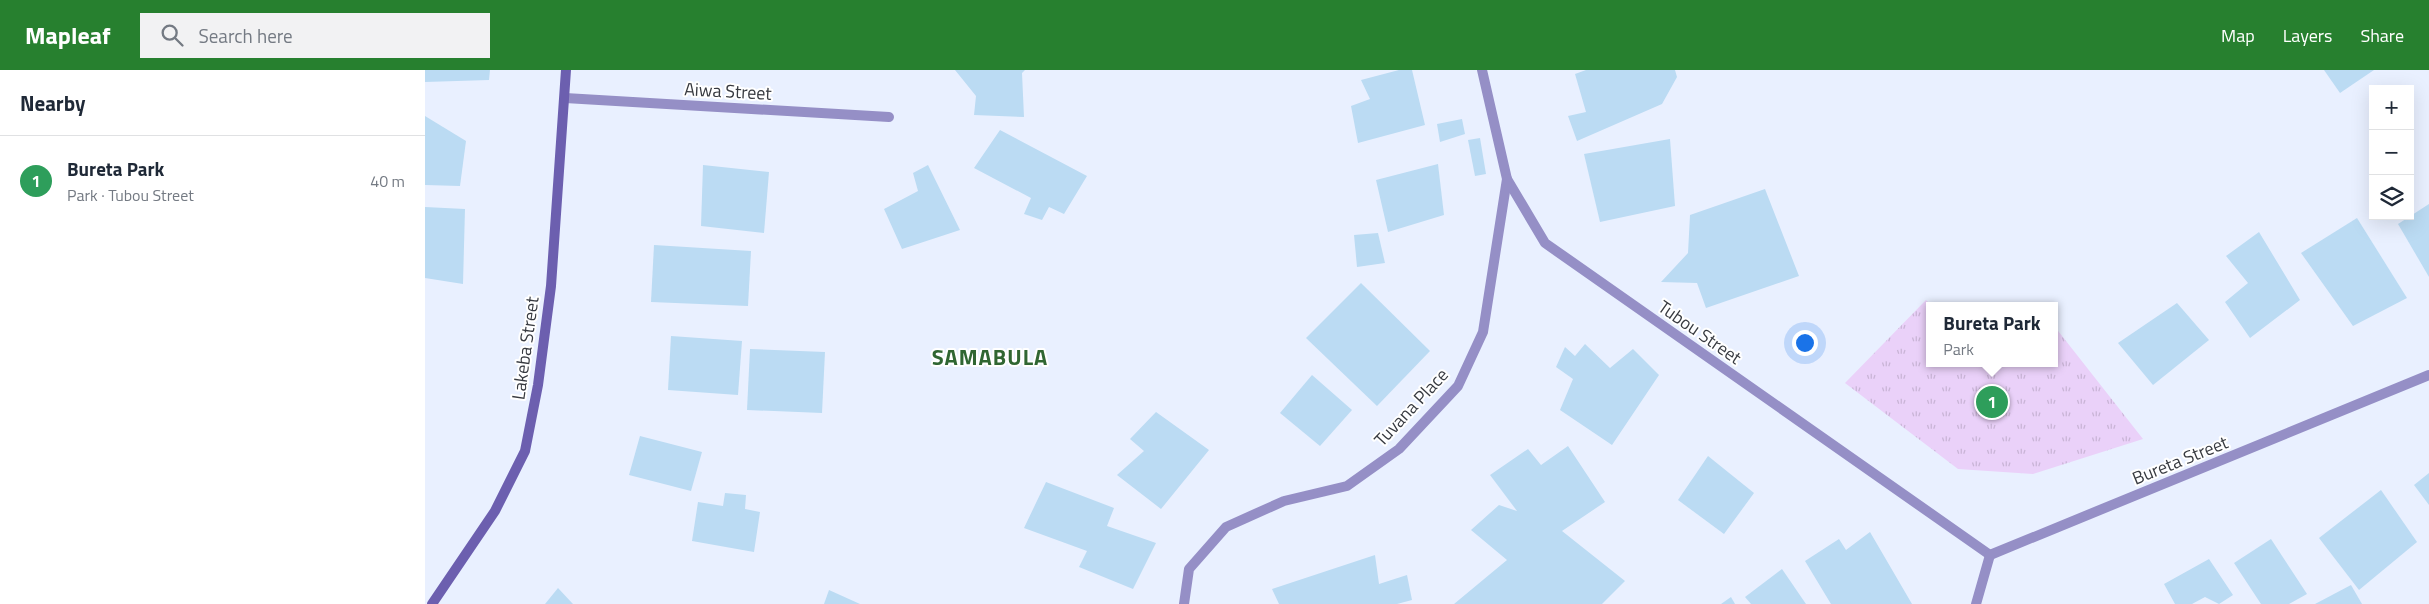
<!DOCTYPE html>
<html lang="en">
<head>
<meta charset="utf-8">
<style>
  :root { --surface:#fff; --page:#f2f2f3; --text:#1f2937; --muted:#747a83; --line:#e0e1e3; --accent:#27802f }
  body { margin:0; font-family:"Titillium Web",sans-serif; background:var(--page); color:var(--text) }
  .controls { position:absolute; right:15px; top:15px; display:grid; overflow:hidden; border-radius:0px; box-shadow:0 5px 20px #0002 }
  .controls button { width:45px; height:45px; display:grid; place-items:center; padding:0; border:0; border-bottom:1px solid var(--line); background:var(--surface); color:var(--text); font:25px sans-serif }
  .you { position:absolute; left:1379px; top:272px; width:18px; height:18px; margin:-12px; border:4px solid #fff; border-radius:50%; background:#1a73e8; box-shadow:0 0 0 8px #1a73e833 }
  .badge { display:grid; place-items:center; width:32px; height:32px; border-radius:50%; background:var(--accent); color:#fff; font-size:16px; font-weight:700 }
  .pin { position:absolute; translate:-50% -50%; border:2px solid #fff; box-shadow:0 1px 5px #0006 }
  .popup { position:absolute; left:1501px; top:232px; width:132px; height:65px; box-sizing:border-box; display:grid; place-content:center; border-radius:0px; background:var(--surface); filter:drop-shadow(0 1px 4px #0005); font-size:16px; white-space:nowrap; color:var(--muted) }
  .popup b { font-size:19px; color:var(--text) }
  .popup::after { content:''; position:absolute; left:50%; top:100%; margin-left:-10px; border:10px solid transparent; border-top-color:var(--surface) }
  .list { margin:0; padding:0; list-style:none }
  h2 { display:flex; justify-content:space-between; align-items:center; height:65px; margin:0; padding:0 20px; font-size:21px }
  h2 small { font-size:16px; font-weight:400; color:var(--muted) }
  .list li { display:grid; grid-template-columns:32px 1fr auto; gap:15px; align-items:center; box-sizing:border-box; height:90px; padding:0 20px; border-top:1px solid var(--line) }
  .list b { display:block; font-size:19px; white-space:nowrap }
  .list p { margin:0; font-size:16px; white-space:nowrap; color:var(--muted) }
  .list em { font-size:16px; font-style:normal; color:var(--muted) }
  .icon { flex:none; width:28px; height:28px; fill:none; stroke:currentColor; stroke-width:2; stroke-linecap:round; stroke-linejoin:round }
  .map { position:relative; flex:none; width:2004px; height:534px; overflow:hidden }
  header { display:flex; align-items:center; gap:30px; box-sizing:border-box; height:70px; padding:0 25px; background:var(--accent); color:#fff }
  header strong { font-size:24px }
  nav { display:flex; gap:28px; margin-inline-start:auto; font-size:18px }
  .search { width:350px; height:45px; background:var(--page); display:flex; align-items:center; gap:12px; box-sizing:border-box; padding:0 18px; border-radius:0px; color:var(--muted); font-size:19px }
  main { display:flex }
  aside { flex:1; background:var(--surface) }
  .map>svg:first-child { display:block }
</style>
</head>
<body>
<header>
<strong>Mapleaf</strong>
<div class="search"><svg class="icon" aria-label="search" viewBox="0 0 24 24"><circle cx="10" cy="10" r="6"/><path d="M15 15l6 6"/></svg>Search here</div>
<nav><a>Map</a><a>Layers</a><a>Share</a></nav>
</header>
<main>
<aside>
<h2>Nearby<small></small></h2>
<ul class="list">
<li><span class="badge" style="background:#2e9e5b">1</span><div><b>Bureta Park</b><p>Park · Tubou Street</p></div><em>40 m</em></li>
</ul>
</aside>
<div class="map">
<svg width="2004" height="534" viewBox="0 0 2004 534">
  <defs>
    <pattern id="park-tufts" width="24" height="20" patternUnits="userSpaceOnUse" patternTransform="scale(1.25)"><rect width="24" height="20" fill="#ead1f9"/><path d="M3 7l-1-3M5 7V3M7 7l1-3M15 17l-1-3M17 17v-4M19 17l1-3" fill="none" stroke="#c9b4d6"/></pattern>
  </defs>
  <rect width="100%" height="100%" fill="#e9f0ff"/>
  <path fill="url(#park-tufts)" d="M1501 230 1506 236 1504 293H1630V257L1718 369 1608 404 1533 399 1420 313Z"/>
  <g fill="#bbdbf3">
    <path d="M0 0H65L64 10 0 12Z"/>
    <path d="M530 0H600L597 3 599 47 549 45 551 26Z"/>
    <path d="M974 0H987L1000 55 933 73 926 36 945 29 936 10Z"/>
    <path d="M1161 0H1250L1252 7 1237 34 1152 71 1143 46 1161 42 1150 4Z"/>
    <path d="M1899 0H1949L1915 23Z"/>
    <path d="M0 46 41 71 35 116 0 115Z"/>
    <path d="M1037 49 1040 64 1015 72 1012 54Z"/>
    <path d="M575 60 662 106 639 144 624 137 617 150 599 144 606 128 549 98Z"/>
    <path d="M1055 68 1061 104 1050 106 1043 70Z"/>
    <path d="M1245 69 1250 136 1175 152 1159 84Z"/>
    <path d="M1013 94 1019 145 963 162 951 110Z"/>
    <path d="M278 95 344 102 339 163 276 156Z"/>
    <path d="M503 95 535 160 477 179 459 139 493 121 488 103Z"/>
    <path d="M1340 119 1374 206 1281 238 1272 213 1236 212 1263 183 1265 145Z"/>
    <path d="M2004 134V207L1973 154Z"/>
    <path d="M0 137 40 139 38 214 0 208Z"/>
    <path d="M1932 148 1982 228 1928 256 1876 183Z"/>
    <path d="M1834 162 1875 230 1825 268 1800 232 1823 213 1801 186Z"/>
    <path d="M953 163 960 193 932 197 929 165Z"/>
    <path d="M229 175 326 181 323 236 226 232Z"/>
    <path d="M936 213 1005 281 952 336 881 268Z"/>
    <path d="M1752 233 1784 270 1728 315 1693 273Z"/>
    <path d="M246 266 317 271 313 325 243 320Z"/>
    <path d="M1160 274 1185 298 1208 279 1234 305 1187 375 1135 340 1148 309 1131 297 1140 277 1150 286Z"/>
    <path d="M325 279 400 282 397 343 322 340Z"/>
    <path d="M887 305 927 340 895 376 855 343Z"/>
    <path d="M731 342 784 380 736 439 692 405 719 381 705 369Z"/>
    <path d="M215 366 277 382 266 421 204 405Z"/>
    <path d="M1143 376 1180 432 1137 461 1200 511 1177 534H1029L1082 490 1046 460 1074 435 1092 441 1065 405 1103 379 1116 395Z"/>
    <path d="M1283 386 1329 423 1299 464 1253 430Z"/>
    <path d="M2004 403V435L1989 415Z"/>
    <path d="M621 412 689 438 682 456 731 473 708 519 654 497 662 481 599 458Z"/>
    <path d="M1956 420 1992 472 1934 520 1894 468Z"/>
    <path d="M300 423 321 425 320 439 335 442 329 482 267 471 273 432 298 436Z"/>
    <path d="M1445 462 1487 534H1406L1380 491 1414 469 1421 480Z"/>
    <path d="M1846 469 1882 524 1864 534H1836L1809 493Z"/>
    <path d="M950 485 954 514 982 505 987 530 972 534H854L847 519Z"/>
    <path d="M1784 489 1808 525 1794 534 1780 527 1767 534H1750L1739 514Z"/>
    <path d="M1357 499 1381 534H1326L1320 527Z"/>
    <path d="M1926 515 1937 534H1890Z"/>
    <path d="M133 518 148 534H120Z"/>
    <path d="M404 520 435 534H399Z"/>
    <path d="M1306 527 1310 534H1296Z"/>
  </g>
  <g fill="none" stroke-linecap="round" stroke-linejoin="round">
    <g stroke="#958fc6" stroke-width="10">
      <path d="M1057 0 1082 109 1120 173 1565 485"/>
      <path d="M140 28 464 47"/>
      <path d="M1565 485 2004 305"/>
      <path d="M759 534 764 499 801 457 859 431 922 416 974 379 1033 316 1058 262 1082 109"/>
      <path d="M1551 534 1565 485"/>
    </g>
    <path stroke="#6c5faf" stroke-width="10" d="M7 534 70 441 100 381 113 315 126 216 141 0"/>
  </g>
  <g text-anchor="middle" dominant-baseline="central" stroke-width="4" stroke-linejoin="round" paint-order="stroke">
    <g font-size="18" fill="#373a40" stroke="#fff">
      <text transform="translate(303 21) rotate(3)">Aiwa Street</text>
      <text transform="translate(1275 262) rotate(35)">Tubou Street</text>
      <text transform="translate(100 278) rotate(-82)">Lakeba Street</text>
      <text transform="translate(986 337) rotate(-47)">Tuvana Place</text>
      <text transform="translate(1755 390) rotate(-22)">Bureta Street</text>
    </g>
    <g font-size="22" font-weight="bold" letter-spacing="1" fill="#306632" stroke="#fff">
      <text x="565" y="287">SAMABULA</text>
    </g>
  </g>
</svg>
<div class="controls">
<button>+</button>
<button>−</button>
<button><svg class="icon" aria-label="layers" viewBox="0 0 24 24"><path d="M12 4l9 5-9 5-9-5zM3 14l9 5 9-5"/></svg></button>
</div>
<div class="you"></div>
<div class="pin badge" style="left:1567px;top:332px;background:#2e9e5b">1</div>
<div class="popup"><b>Bureta Park</b>Park</div>
</div>
</main>
</body>
</html>
